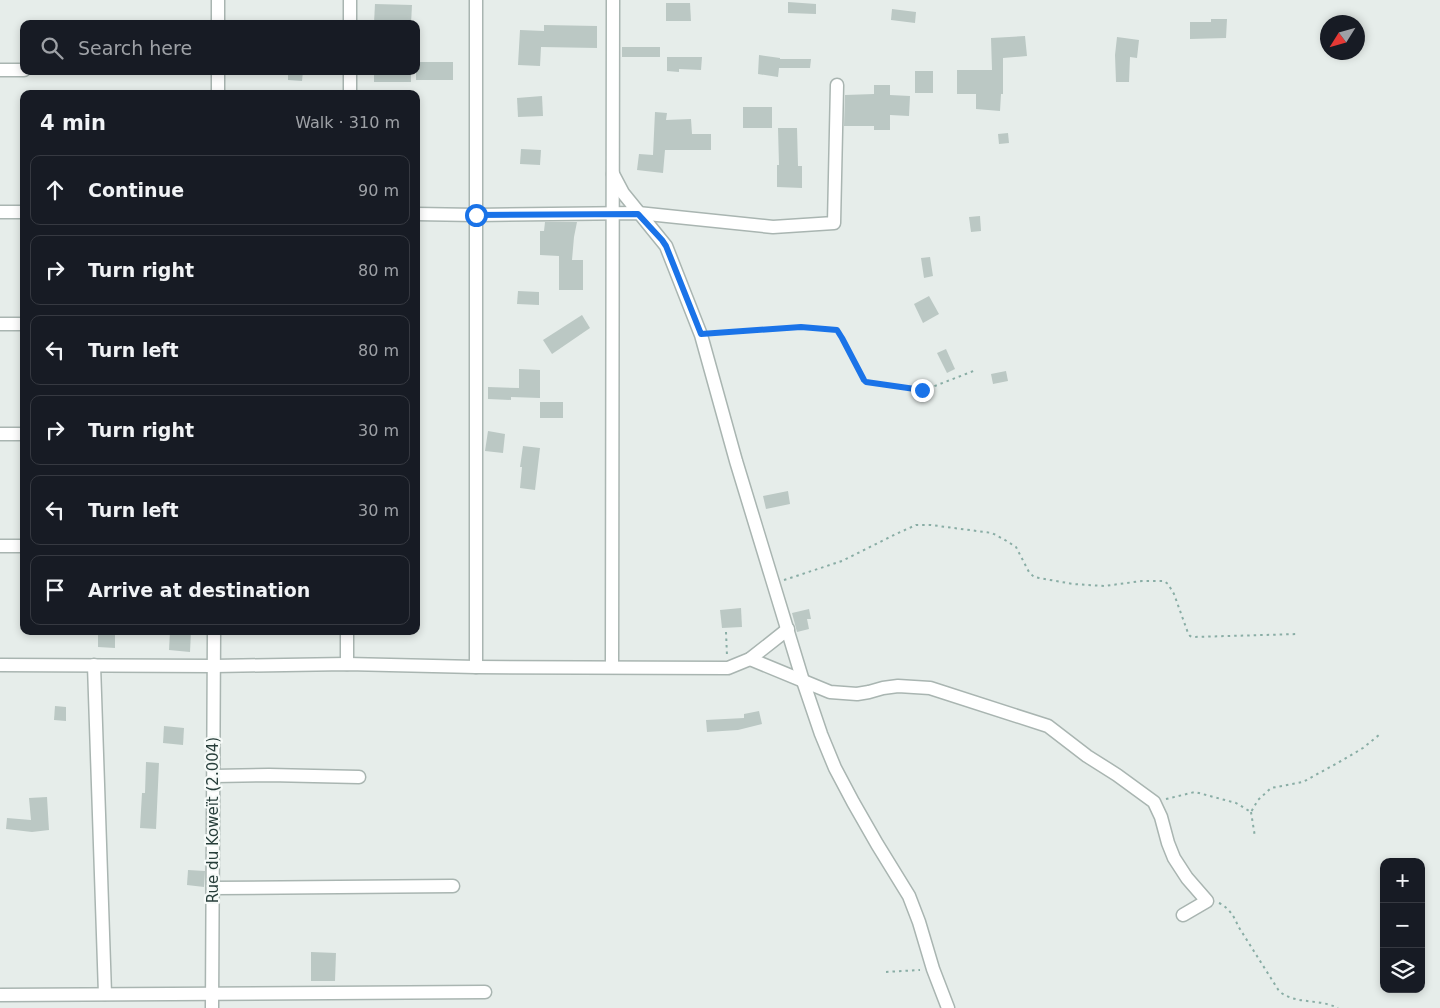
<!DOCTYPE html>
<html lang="en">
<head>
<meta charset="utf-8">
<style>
  :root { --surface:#171b24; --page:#242831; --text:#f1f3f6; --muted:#9ea1a6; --line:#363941 }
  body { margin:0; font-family:"DejaVu Sans",sans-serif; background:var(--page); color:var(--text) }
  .controls { position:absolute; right:15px; bottom:15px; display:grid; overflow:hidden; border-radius:10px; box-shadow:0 2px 8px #0003 }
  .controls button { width:45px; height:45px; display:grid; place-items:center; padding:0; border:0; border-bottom:1px solid var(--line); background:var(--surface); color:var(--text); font:25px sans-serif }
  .compass { position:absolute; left:1320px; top:15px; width:45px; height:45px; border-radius:50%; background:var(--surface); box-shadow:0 2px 8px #0003; rotate:233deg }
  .stop { position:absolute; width:15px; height:15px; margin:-11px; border:4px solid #1a73e8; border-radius:50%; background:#fff }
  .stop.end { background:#1a73e8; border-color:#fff; box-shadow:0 1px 5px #0008 }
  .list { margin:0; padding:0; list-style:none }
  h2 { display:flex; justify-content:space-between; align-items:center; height:65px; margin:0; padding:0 20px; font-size:21px }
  h2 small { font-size:16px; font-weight:400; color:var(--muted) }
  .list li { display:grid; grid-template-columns:32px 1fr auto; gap:15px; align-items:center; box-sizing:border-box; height:70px; margin:0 10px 10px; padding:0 10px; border:1px solid var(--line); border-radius:10px }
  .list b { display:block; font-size:19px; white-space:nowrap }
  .list em { font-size:16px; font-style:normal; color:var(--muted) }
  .icon { flex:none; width:28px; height:28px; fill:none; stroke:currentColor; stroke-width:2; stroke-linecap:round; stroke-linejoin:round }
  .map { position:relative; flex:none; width:1440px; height:1008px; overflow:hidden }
  .search { position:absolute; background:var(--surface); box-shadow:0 2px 8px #0003; left:20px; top:20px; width:400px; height:55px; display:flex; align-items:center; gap:12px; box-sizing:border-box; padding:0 18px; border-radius:10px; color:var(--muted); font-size:19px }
  .panel { position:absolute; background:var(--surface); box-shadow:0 2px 8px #0003; left:20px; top:90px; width:400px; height:545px; border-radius:10px }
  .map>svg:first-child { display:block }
</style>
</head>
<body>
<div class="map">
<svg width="1440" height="1008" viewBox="0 0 1440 1008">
  <rect width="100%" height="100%" fill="#e6edea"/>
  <g fill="#bbc8c4">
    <path d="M788 2 816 4V14L788 13Z"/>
    <path d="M666 3H690L691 21H666Z"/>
    <path d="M375 4 412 5 411 24 374 23Z"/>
    <path d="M892 9 916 12 915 23 891 20Z"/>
    <path d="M1211 19H1227L1226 38 1190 39V22H1211Z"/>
    <path d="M544 25 597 26V48L541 47 540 66 518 65 520 30 544 31Z"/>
    <path d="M1025 36 1027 56 1003 58V94H1001L1000 111 976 109V94H957V70H992L991 38Z"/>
    <path d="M1117 37 1139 40 1137 58 1130 57 1129 82H1116L1115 55Z"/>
    <rect x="622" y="47" width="38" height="10"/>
    <path d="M759 55 780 58V59H811L810 68H779L778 77 758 74Z"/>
    <path d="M667 57H702L701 70 679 69V72L667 71Z"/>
    <rect x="416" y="62" width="37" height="18"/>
    <path d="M288 71H303L302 81 288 80Z"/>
    <rect x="374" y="71" width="37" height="11"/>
    <rect x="915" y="71" width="18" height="22"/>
    <path d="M874 85H890V95L910 96 909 116 890 115V130H874V126H844L845 95 874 94Z"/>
    <path d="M542 96 543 116 518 117 517 98Z"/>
    <rect x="743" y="107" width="29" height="21"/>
    <path d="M655 112 667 113 666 120 691 119 692 134H711V150H665L663 173 637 170 639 154 653 155Z"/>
    <path d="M778 128H797L798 166H802V188L777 187V165H779Z"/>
    <path d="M1008 133 1009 143 999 144 998 134Z"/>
    <path d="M521 149 541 150 540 165 520 164Z"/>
    <path d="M980 216 981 231 971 232 969 217Z"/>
    <path d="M545 222H577L574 237 572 260H583V290H559V256L540 255V231H544Z"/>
    <path d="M930 257 933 276 924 278 921 258Z"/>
    <path d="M518 291 539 292V305L517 304Z"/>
    <path d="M929 296 939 314 923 323 914 304Z"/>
    <path d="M582 315 590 328 552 354 543 340Z"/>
    <path d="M946 349 955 369 947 373 937 353Z"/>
    <path d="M519 369 540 370V398L511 397V400L488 399V387L519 388Z"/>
    <path d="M1006 371 1008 381 993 384 991 374Z"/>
    <rect x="540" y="402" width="23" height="16"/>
    <path d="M488 431 505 434 503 453 485 451Z"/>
    <path d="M523 446 540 448 535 490 520 488 522 467H520Z"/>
    <path d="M788 491 790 504 766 509 763 496Z"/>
    <path d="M741 608 742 627 722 628 720 610Z"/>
    <path d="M809 609 811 619H807L809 629 797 632 792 613Z"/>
    <path d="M98 631H115V648L98 647Z"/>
    <path d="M170 631H191L190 652 169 650Z"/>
    <path d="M55 706 66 707V721L54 720Z"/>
    <path d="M759 711 762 724 738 730 707 732 706 720 744 718V714Z"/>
    <path d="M164 726 184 728 183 745 163 743Z"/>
    <path d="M146 762 159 763 156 829 140 828 142 793H145Z"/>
    <path d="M47 797 49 830 32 832 6 829 7 818 31 820 29 798Z"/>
    <path d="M188 870 205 871 204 887 187 885Z"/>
    <path d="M311 952 336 953 335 981H311Z"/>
  </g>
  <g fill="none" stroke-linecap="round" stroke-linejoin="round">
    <defs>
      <g id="minor">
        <path d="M218 24V0"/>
        <path d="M350 24V0"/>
        <path d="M0 70H24"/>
        <path d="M218 94V71"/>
        <path d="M350 94V71"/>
        <path d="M613 174 623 193 666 246 701 335 736 461 803 681 821 734 835 768 853 802 877 844 909 896 919 922 933 969 948 1008"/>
        <path d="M0 212H24"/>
        <path d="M416 214 476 215 638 213 773 227 834 223 837 85"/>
        <path d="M0 324H24"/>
        <path d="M0 434H24"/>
        <path d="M0 546H24"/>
        <path d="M750 659 830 692 857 694 869 692 883 688 898 686 930 688 1048 726 1087 756 1117 775 1154 802 1161 817 1168 843 1174 858 1187 878 1207 901 1183 915"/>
        <path d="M347 664V631"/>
        <path d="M0 665 214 666 347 664 476 667 728 668 750 659 788 629"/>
        <path d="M94 665 105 994"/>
        <path d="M476 667V0"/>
        <path d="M612 667 613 0"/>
        <path d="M214 776 269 775 359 777"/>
        <path d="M213 888 453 886"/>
        <path d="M0 995 485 992"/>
        <path d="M212 1008 214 631"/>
      </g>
    </defs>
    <use href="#minor" stroke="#a9b5b1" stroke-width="15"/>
    <g stroke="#89ada5" stroke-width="2" stroke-dasharray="2.5 4" stroke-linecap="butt">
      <path d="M713 334 801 327 837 330 842 338 864 380 866 382 922 389H927L976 370"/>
      <path d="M784 580 842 561 896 534 916 525H931L992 533 1005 540 1016 547 1029 572 1034 577 1039 578 1073 584 1104 586 1142 581H1164L1168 584 1174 594 1188 633 1190 636 1193 637 1298 634"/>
      <path d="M726 632 727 656"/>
      <path d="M1166 799 1195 792 1236 803 1251 812 1258 800 1271 788 1303 782 1341 761 1363 748 1379 735"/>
      <path d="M1251 812 1255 837"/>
      <path d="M1219 903C1229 908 1234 916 1238 926L1279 991C1295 1005 1318 998 1338 1008"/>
      <path d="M886 972 920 970"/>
    </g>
    <use href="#minor" stroke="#fff" stroke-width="12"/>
  </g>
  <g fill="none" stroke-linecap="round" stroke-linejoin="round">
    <path stroke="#1a73e8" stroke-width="6" d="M476 215 638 214 662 240 666 246 701 334 801 327 837 330 842 338 864 380 866 382 922 390"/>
  </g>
  <g text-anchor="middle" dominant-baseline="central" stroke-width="4.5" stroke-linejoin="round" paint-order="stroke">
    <g font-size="15" fill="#263d39" stroke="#f6faf8">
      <text transform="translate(213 820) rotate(-90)">Rue du Koweït (2.004)</text>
    </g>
  </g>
</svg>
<div class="controls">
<button>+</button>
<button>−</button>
<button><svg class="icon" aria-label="layers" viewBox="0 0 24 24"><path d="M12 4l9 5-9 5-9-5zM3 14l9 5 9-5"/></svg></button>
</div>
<svg class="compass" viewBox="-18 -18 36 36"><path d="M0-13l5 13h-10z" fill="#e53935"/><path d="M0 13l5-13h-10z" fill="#9ea1a6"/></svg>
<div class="stop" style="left:476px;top:215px"></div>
<div class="stop end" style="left:922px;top:390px"></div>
<div class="search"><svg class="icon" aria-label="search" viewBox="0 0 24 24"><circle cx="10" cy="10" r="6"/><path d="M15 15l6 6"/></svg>Search here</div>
<section class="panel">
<h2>4 min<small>Walk · 310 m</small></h2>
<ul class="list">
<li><svg class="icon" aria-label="ahead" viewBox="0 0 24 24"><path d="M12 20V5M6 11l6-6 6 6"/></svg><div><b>Continue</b></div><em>90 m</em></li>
<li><svg class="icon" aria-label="right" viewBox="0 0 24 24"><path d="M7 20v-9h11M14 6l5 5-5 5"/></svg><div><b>Turn right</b></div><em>80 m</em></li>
<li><svg class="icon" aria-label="left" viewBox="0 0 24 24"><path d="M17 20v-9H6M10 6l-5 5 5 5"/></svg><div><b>Turn left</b></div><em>80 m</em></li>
<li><svg class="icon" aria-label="right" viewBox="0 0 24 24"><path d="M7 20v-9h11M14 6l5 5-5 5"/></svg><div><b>Turn right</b></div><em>30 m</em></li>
<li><svg class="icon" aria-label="left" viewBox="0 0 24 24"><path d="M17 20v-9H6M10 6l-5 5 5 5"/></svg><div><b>Turn left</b></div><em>30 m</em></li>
<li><svg class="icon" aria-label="arrive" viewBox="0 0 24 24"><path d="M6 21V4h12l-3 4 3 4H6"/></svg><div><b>Arrive at destination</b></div></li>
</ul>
</section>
</div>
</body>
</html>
